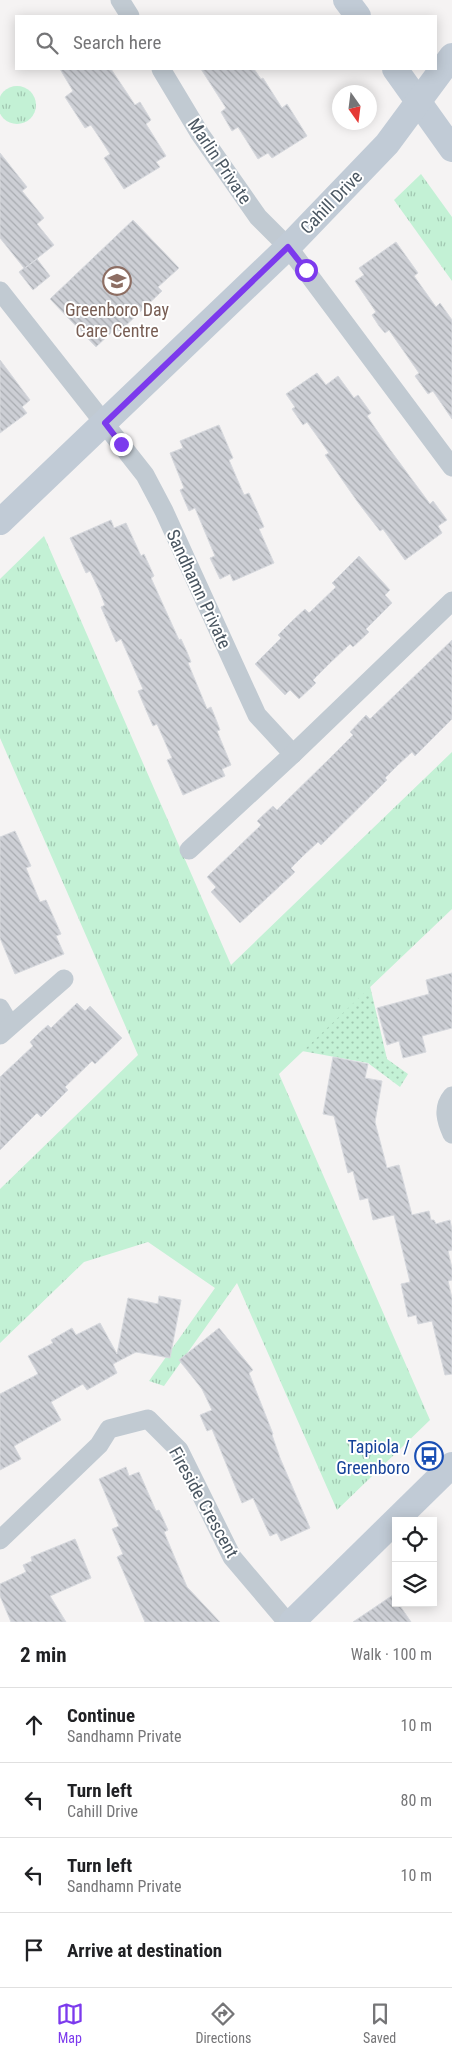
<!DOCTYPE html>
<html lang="en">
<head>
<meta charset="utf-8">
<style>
  :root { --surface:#fff; --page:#f6f6f6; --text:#202124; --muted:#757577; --line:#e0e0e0; --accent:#7c3aed }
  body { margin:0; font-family:"Roboto Condensed",sans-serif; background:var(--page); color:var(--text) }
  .controls { position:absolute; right:15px; bottom:15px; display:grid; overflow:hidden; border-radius:0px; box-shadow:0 2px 12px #0003 }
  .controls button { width:45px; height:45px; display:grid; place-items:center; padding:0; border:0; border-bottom:1px solid var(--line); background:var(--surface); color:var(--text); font:25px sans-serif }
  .compass { position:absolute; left:332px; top:85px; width:45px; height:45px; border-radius:50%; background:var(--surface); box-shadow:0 2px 12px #0003; rotate:166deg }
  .stop { position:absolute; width:15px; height:15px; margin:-11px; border:4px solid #7c3aed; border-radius:50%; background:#fff }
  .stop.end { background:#7c3aed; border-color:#fff; box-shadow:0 1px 5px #0008 }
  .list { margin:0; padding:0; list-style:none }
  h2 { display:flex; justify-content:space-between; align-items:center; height:65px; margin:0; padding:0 20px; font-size:21px }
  h2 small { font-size:16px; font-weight:400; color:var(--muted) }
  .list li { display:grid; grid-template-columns:32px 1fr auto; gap:15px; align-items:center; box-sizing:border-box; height:75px; padding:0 20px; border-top:1px solid var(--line) }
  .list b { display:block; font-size:19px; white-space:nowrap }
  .list p { margin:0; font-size:16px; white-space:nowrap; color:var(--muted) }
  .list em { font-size:16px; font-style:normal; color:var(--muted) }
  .icon { flex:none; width:28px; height:28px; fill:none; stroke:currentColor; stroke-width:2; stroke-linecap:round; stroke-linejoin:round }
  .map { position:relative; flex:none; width:452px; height:1622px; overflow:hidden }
  .search { position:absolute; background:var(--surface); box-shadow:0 2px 12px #0003; left:15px; right:15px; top:15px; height:55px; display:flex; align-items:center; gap:12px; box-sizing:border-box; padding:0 18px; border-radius:0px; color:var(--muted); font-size:19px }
  .sheet { height:365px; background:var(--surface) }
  nav { display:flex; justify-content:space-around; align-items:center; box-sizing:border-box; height:70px; border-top:1px solid var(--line); background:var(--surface); font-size:14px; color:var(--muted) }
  nav a { display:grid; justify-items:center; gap:2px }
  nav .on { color:var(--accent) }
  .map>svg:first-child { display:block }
</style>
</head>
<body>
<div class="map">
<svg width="452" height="1622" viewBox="0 0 452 1622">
  <defs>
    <pattern id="grass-dots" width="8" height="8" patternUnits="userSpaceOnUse" patternTransform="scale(1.25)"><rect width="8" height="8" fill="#c3f1d5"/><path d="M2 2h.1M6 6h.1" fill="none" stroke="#a0c6b0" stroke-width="1.8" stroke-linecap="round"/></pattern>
    <pattern id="park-tufts" width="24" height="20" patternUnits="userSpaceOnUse" patternTransform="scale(1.25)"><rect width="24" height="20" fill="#c3f1d5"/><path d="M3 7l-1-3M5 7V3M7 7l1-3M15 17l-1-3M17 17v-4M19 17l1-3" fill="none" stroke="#a0c6b0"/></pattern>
    <pattern id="building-back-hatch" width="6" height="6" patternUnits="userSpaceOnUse" patternTransform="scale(1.25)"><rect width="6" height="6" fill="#cdcfd5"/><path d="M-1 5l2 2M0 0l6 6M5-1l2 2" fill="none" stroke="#a8abb0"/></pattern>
  </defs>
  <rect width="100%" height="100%" fill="#f5f3f3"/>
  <path fill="url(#grass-dots)" d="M370 986 387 1059 408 1074 400 1087 368 1063 302 1051Z"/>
  <g fill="url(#park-tufts)">
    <circle cx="17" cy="105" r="19"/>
    <path d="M421 174 452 217V281L394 200Z"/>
    <path d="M44 536 231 965 452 752V909L279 1074 430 1420 337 1510 237 1283 164 1386 149 1381 215 1288 148 1242 84 1262 0 1343V1189L138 1055 0 738V579Z"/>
  </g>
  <g fill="url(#building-back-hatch)" stroke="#d7d9de">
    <path d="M60 69H111L135 105 140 102 151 120 146 124 166 156 156 162 160 167 124 189 104 158 110 154 101 140 91 125 85 128 65 97 73 91Z"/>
    <path d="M201 69H254L261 79 263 78 282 108 287 104 307 136 272 158 268 153 258 159 238 127 232 131 221 112 226 108Z"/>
    <path d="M0 153 27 187 22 191 44 218 37 224 54 245 25 268 37 259 50 276 33 290 19 272 24 268 0 238Z"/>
    <path d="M133 220 179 268 158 287 162 291 119 332 116 328 96 347 50 299Z"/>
    <path d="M396 242 418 273 414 276 436 307 440 303 452 320V419L433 391 428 394 415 376 419 373 389 330 385 333 379 326 372 315 376 312 355 281 364 275 359 268Z"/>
    <path d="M0 360 30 400 22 407 27 413 0 433Z"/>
    <path d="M317 373 326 385 338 376 354 398 358 395 371 413 367 416 388 447 430 504 433 501 447 520 438 526 442 533 405 560 383 529 380 531 357 501 325 455 329 453 307 422 303 425 292 409 295 407 286 394Z"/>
    <path d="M219 425 233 458 229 460 244 495 249 493 257 511 264 527 259 529 274 563 233 581 230 574 220 579 210 558 215 556 195 508 189 511 180 490 184 488 170 453 183 448 180 441Z"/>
    <path d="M111 520 114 528 126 523 141 556 144 554 154 576 151 578 179 640 181 639 187 652 191 662 188 663 207 709 211 707 217 722 220 730 217 731 231 765 222 769 225 776 183 795 167 760 172 758 157 724 153 726 146 710 138 691 143 689 121 639 116 642 101 607 105 605 99 590 90 571 86 573 70 538Z"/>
    <path d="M359 556 390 590 385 595 392 603 366 629 369 632 353 647 350 644 330 663 313 680 316 683 299 699 290 690 285 695 255 664 281 638 278 635 291 622 305 609 309 613 336 587 332 583Z"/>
    <path d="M452 640V719L415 756 412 752 398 765 385 778 387 780 321 845 318 842 304 855 291 868 295 872 240 923 211 892 216 887 207 877 261 825 257 821 273 806 277 810 327 761 353 735 350 732 366 715 370 719Z"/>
    <path d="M15 831 31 866 26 868 40 902 46 900 61 934 56 936 64 954 15 974 0 938V837Z"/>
    <path d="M452 973V1028L422 1036 426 1052 403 1058 399 1041 387 1045 377 1008 429 994 426 980Z"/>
    <path d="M77 1003 85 1011 90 1006 122 1038 95 1064 92 1061 65 1087 68 1090 41 1117 37 1113 0 1150V1077L33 1046 30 1042 38 1034 48 1025 51 1028Z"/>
    <path d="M333 1057 368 1064 365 1078 382 1081 375 1122 387 1168 399 1165 412 1215 429 1211 431 1220H434L436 1224 450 1220 452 1230V1250L448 1251 452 1268V1280L448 1281 452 1298V1374L445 1375 432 1321 418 1324 416 1315 408 1317 401 1284 410 1282 394 1215 373 1220 368 1198 360 1200 353 1171 348 1173 334 1116 323 1114Z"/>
    <path d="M159 1296 181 1300 170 1358 136 1352 113 1364 117 1373 87 1390 83 1384 51 1402 61 1420 14 1446 21 1459 0 1470V1394L38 1374 28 1356 53 1343 51 1340 72 1328 76 1335 100 1323 117 1354 128 1298 158 1304Z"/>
    <path d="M219 1328 253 1370 249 1373 273 1434 272 1435 280 1458 310 1528 281 1541 277 1533 270 1536 253 1498 242 1503 212 1429 207 1431 200 1415 212 1410 202 1389 179 1360Z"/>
    <path d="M126 1467 129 1476 139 1472 156 1511 159 1510 168 1530 164 1532 187 1587 220 1622H145L117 1557 123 1554 112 1529 119 1526 99 1479Z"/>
    <path d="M75 1539 91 1578 50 1596 66 1622H11L0 1596V1584L26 1572 23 1565 32 1561 31 1557Z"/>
    <path d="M393 1595 396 1603H398L411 1622H353Z"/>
  </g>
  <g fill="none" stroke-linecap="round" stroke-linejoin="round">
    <g stroke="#c1cad2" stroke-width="19">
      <path d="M120 0 130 16"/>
      <path d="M161 69 200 134 258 217 288 247 452 467"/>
      <path d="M0 291 145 475 164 511 257 715 293 754"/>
      <path d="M189 850 293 754 452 601"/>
      <path d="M0 1008 10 1025"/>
      <path d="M0 1035 64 979"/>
      <path d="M452 1096C442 1108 446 1121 452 1134"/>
      <path d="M0 1540 99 1445 109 1429 148 1419 179 1450 232 1557 287 1622"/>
    </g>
    <g stroke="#c1cbd6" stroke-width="26">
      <path d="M346 0 358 16"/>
      <path d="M395 69 452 149"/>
      <path d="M0 522 288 247 387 144 452 56"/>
      <path d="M292 1622 452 1465"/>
    </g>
  </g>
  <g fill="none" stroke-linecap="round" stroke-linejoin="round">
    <path stroke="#7c3aed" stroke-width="6" d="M121 444 105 423 288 247 306 270"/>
  </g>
  <defs>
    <symbol id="school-ring" viewBox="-11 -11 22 22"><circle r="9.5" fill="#fff" stroke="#8d6e63" stroke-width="1.5"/><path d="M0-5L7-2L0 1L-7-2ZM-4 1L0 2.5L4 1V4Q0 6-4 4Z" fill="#8d6e63"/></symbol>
    <symbol id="bus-ring" viewBox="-11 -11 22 22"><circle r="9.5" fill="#fff" stroke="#1a4fb4" stroke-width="1.5"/><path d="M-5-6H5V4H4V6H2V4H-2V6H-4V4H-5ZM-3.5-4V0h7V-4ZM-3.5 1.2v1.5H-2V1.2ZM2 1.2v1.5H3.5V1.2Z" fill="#1a4fb4"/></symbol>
  </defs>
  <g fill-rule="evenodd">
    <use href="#school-ring" x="101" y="265" width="32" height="32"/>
    <use href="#bus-ring" x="413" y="1440" width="32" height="32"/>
  </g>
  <g text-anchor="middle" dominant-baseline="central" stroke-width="4" stroke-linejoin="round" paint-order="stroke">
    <g font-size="18" fill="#4a5661" stroke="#fff">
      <text transform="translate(220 161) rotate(56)">Marlin Private</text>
      <text transform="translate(331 202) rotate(-46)">Cahill Drive</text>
      <text transform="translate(199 589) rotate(65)">Sandhamn Private</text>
      <text transform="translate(204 1502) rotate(61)">Fireside Crescent</text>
    </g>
    <g font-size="18" fill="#785e54" stroke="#fff">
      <text x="117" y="309">Greenboro Day<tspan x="117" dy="21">Care Centre</tspan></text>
    </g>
    <g font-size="18" fill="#164399" stroke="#fff" text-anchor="end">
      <text x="410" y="1446">Tapiola /<tspan x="410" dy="21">Greenboro</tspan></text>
    </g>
  </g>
</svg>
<div class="controls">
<button><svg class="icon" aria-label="locate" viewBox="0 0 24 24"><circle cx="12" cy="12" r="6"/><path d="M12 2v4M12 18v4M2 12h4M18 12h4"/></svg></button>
<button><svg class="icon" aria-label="layers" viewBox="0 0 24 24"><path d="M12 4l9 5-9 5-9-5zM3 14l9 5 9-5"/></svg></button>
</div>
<svg class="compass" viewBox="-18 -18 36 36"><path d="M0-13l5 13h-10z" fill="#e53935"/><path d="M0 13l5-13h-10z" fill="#757577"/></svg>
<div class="stop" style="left:306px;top:270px"></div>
<div class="stop end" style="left:121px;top:444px"></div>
<div class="search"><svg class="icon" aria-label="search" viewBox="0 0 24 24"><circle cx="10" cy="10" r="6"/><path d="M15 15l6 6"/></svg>Search here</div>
</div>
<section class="sheet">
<h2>2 min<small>Walk · 100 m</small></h2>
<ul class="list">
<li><svg class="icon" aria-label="ahead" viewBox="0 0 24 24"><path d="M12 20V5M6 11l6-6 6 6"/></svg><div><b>Continue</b><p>Sandhamn Private</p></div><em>10 m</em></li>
<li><svg class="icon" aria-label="left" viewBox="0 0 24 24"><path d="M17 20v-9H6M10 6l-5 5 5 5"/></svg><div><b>Turn left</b><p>Cahill Drive</p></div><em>80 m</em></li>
<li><svg class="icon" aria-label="left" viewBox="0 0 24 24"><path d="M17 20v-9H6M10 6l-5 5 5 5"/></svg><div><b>Turn left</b><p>Sandhamn Private</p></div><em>10 m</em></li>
<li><svg class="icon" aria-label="arrive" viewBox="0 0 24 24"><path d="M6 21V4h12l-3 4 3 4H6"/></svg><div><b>Arrive at destination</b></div></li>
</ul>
</section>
<nav>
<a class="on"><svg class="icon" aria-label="map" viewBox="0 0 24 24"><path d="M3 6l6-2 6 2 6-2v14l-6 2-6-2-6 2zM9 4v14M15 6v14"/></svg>Map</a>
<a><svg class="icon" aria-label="directions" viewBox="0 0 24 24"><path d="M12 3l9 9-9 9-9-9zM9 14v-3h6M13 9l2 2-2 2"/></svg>Directions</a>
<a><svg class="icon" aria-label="saved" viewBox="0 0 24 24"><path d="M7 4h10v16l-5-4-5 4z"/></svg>Saved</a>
</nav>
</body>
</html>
